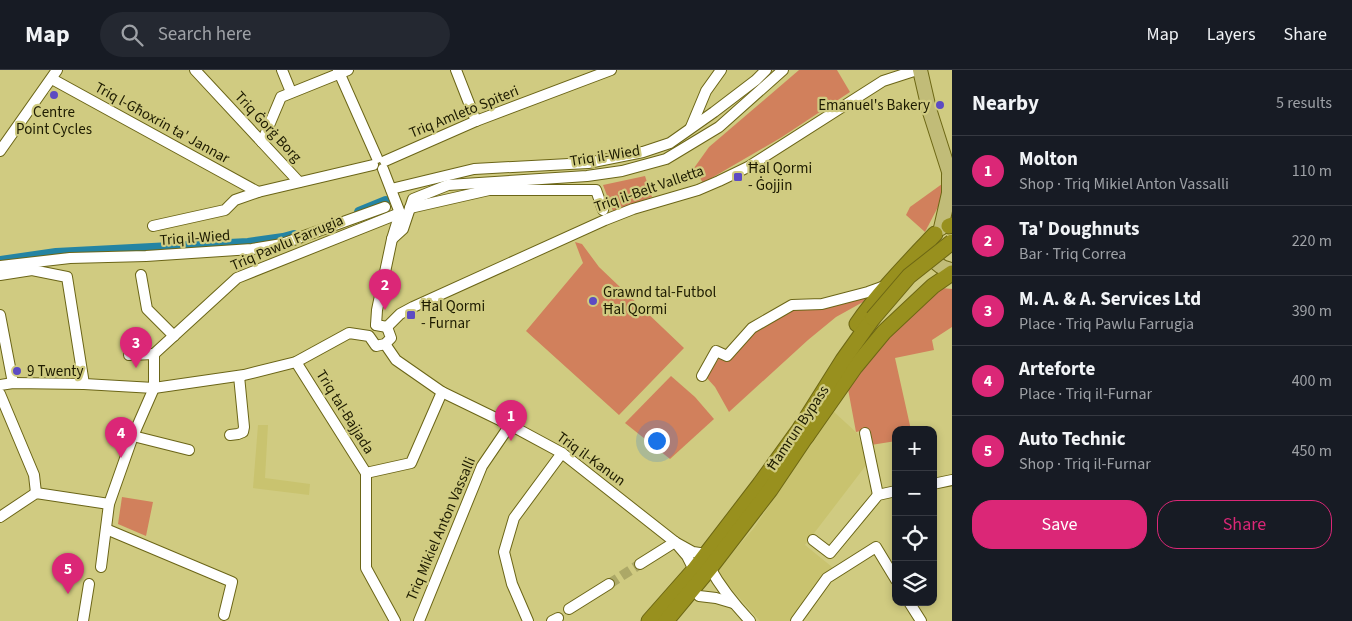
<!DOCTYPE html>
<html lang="en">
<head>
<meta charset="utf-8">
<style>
  :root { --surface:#171b24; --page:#242831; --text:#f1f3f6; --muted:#9ea1a6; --line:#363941; --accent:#db2777 }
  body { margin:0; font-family:"Source Sans 3",sans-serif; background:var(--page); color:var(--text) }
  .controls { position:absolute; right:15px; bottom:15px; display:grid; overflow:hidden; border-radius:10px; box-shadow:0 2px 8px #0003 }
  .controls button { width:45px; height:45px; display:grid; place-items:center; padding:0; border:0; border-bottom:1px solid var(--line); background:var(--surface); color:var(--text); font:25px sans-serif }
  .you { position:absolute; left:656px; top:370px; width:18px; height:18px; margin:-12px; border:4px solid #fff; border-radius:50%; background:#1a73e8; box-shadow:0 0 0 8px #1a73e833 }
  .badge { display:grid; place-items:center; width:32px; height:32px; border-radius:50%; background:var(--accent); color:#fff; font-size:16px; font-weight:700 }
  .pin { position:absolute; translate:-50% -41px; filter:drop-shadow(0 1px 2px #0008) }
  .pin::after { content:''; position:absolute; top:26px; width:18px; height:15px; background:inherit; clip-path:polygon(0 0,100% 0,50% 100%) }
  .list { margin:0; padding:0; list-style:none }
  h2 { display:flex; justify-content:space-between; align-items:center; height:65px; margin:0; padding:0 20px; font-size:21px }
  h2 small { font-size:16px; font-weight:400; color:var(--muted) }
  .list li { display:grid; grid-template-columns:32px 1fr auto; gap:15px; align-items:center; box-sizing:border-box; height:70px; padding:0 20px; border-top:1px solid var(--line) }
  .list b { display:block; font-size:19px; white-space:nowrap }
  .list p { margin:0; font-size:16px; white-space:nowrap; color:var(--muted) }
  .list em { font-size:16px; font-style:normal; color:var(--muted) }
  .actions { display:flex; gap:10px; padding:15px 20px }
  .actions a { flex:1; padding:11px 0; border:1px solid var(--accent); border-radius:20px; text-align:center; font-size:18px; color:var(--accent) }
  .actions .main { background:var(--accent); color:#fff }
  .icon { flex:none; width:28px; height:28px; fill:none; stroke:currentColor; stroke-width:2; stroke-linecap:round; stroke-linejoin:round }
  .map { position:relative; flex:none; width:952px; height:551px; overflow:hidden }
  header { display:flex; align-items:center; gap:30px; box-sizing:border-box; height:70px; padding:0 25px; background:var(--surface); border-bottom:1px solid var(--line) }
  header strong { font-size:24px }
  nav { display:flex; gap:28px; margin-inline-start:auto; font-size:18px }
  .search { width:350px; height:45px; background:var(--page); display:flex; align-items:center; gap:12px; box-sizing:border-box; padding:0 18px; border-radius:28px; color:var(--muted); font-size:19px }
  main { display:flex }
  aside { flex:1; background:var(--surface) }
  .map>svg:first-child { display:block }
</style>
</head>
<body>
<header>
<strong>Map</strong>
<div class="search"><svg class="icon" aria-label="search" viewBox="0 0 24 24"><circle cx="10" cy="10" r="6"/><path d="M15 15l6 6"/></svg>Search here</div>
<nav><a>Map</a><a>Layers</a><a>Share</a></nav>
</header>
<main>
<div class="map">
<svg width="952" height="551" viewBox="0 0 952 551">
  <rect width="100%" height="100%" fill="#d0cb81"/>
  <g fill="#c9c36f">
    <path d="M833 341 858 364 867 394 805 475 837 501 823 508 791 551H760L718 504 720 497 754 458Z"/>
    <path d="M258 355H268L265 408 310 414 309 425 253 418Z"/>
  </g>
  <g fill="#d1805c">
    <path d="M799 0H837L850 22 782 67 703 113 694 98 709 77Z"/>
    <path d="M645 106 652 127 613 141 603 115Z"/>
    <path d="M942 114 943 123 940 133 925 162 906 145 910 137Z"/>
    <path d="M575 172 582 174 599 197 684 278 619 345 526 261 583 193Z"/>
    <path d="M942 218 952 219V257L932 270 934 280 895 288 911 360H896V371L871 375 869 359 856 362 848 319 865 288Z"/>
    <path d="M867 227 863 232 836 247 808 270 729 342 715 317 706 307 720 287 749 264 788 240Z"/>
    <path d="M671 306 695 327 714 349 670 389 625 353Z"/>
    <path d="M122 427 153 432 146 466 118 454Z"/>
  </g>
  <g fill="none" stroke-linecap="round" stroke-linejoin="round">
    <g stroke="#2484a3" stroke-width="10">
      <path d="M359 142 386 131"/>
      <path d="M0 191 56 183 248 173 283 168 294 165"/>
    </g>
    <path stroke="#aca867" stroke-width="10" stroke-dasharray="10 5" stroke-linecap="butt" d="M609 514 640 494"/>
    <defs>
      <g id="minor">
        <path d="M195 0 299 112"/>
        <path d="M282 0 291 22"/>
        <path d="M338 0 377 88"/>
        <path d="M456 0 476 51"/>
        <path d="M52 9 258 122"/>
        <path d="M691 57 706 21 721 0"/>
        <path d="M262 72 281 27 348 0"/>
        <path d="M0 81 57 0"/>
        <path d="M385 91 476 51 611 0"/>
        <path d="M391 119 474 99 588 93 643 82 670 73 714 42 756 10 766 0"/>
        <path d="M410 138 489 120H596L603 140"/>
        <path d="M153 156 225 140 235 130 258 122 373 95"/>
        <path d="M392 169 403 159 413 129 448 115 587 106 622 101 666 89 719 57 783 0"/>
        <path d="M0 196 70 188 146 186 252 179 282 174 385 137"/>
        <path d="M0 205 32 200 67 207 84 314"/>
        <path d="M141 205 147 239 174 266"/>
        <path d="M0 245 13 313"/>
        <path d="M376 255 387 257 400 244 413 237 605 150 633 139 698 120 719 111 748 97 883 11 917 0"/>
        <path d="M376 255 377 240 392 169 400 143 383 99"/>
        <path d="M385 274 396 290 442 322 510 355 562 383 675 472 693 482 706 484"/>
        <path d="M129 285 154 284"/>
        <path d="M296 292 366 403V498L395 551"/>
        <path d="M702 306 716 281 727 286 752 258 792 235 822 234 868 222 882 217 885 219"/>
        <path d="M0 315 13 313 84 314 154 318 244 305 296 292 349 263 369 266 376 276 385 274 391 268 387 257"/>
        <path d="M0 324 34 405 36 423"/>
        <path d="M865 363 878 425"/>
        <path d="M230 365 238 364 243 362 244 357 239 306"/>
        <path d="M133 366 189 380"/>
        <path d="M366 403 411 393 442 322"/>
        <path d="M933 414 952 410"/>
        <path d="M0 447 36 423 109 434"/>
        <path d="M106 459 232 512 224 545"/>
        <path d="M813 470 830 483 878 425 896 421"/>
        <path d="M640 494 675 472 687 486 694 500"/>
        <path d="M101 497 109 434 133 366 154 318V284L237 208 400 143"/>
        <path d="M710 498C721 518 734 534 750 551"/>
        <path d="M699 526 716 528 733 533"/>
        <path d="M909 532 921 551"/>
        <path d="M569 539 609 514"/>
        <path d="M83 551 89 514"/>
        <path d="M419 551 482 396 510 355"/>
        <path d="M528 551 512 514 504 482 514 448 562 383"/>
        <path d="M552 551 558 548"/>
        <path d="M796 551 827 508 876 477 896 510"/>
      </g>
      <g id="major">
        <path d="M920 0 929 39 952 111"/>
        <path d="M941 158 949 123V105"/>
        <path d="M930 179C933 192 939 198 952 200"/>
      </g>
      <g id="highway">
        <path d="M949 156 952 155"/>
        <path d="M857 254C880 221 908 193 935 164"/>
        <path d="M806 367 855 297 884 262 933 216 952 203"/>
        <path d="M649 551 694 500 760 414 799 360 843 290 873 248"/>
        <path d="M666 551 710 498 770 420 807 365"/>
      </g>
    </defs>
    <use href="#minor" stroke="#6b6517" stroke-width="12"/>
    <use href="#major" stroke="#6d6714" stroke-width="16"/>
    <use href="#highway" stroke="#6d6714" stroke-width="17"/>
    <use href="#minor" stroke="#fff" stroke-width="10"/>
    <use href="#major" stroke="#c1bc78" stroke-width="14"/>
    <use href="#highway" stroke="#98901e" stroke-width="15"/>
    <defs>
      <path id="highway-bridge" d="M873 248 909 206 952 172"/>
    </defs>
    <use href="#highway-bridge" stroke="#6d6714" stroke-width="17" stroke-linecap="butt"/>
    <use href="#highway-bridge" stroke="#98901e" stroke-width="15"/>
  </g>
  <g fill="#5d4bc3" stroke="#d0cb81" stroke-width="2">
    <circle cx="54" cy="25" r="5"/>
    <circle cx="940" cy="35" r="5"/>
    <rect x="733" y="102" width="10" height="10" rx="2.5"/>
    <circle cx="593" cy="231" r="5"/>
    <rect x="406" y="240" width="10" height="10" rx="2.5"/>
    <circle cx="17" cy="301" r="5"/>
  </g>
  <g text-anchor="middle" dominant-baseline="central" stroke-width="4.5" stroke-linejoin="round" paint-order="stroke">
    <g font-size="15" fill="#1d1b00" stroke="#d0cb81" text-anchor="start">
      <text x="930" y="35" text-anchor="end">Emanuel's Bakery</text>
      <text x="54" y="42" text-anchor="middle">Centre<tspan x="54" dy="17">Point Cycles</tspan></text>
      <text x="748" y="98">Ħal Qormi<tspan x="748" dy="17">- Ġojjin</tspan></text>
      <text x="603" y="222">Grawnd tal-Futbol<tspan x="603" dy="17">Ħal Qormi</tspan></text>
      <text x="421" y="236">Ħal Qormi<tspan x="421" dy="17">- Furnar</tspan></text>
      <text x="27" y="301">9 Twenty</text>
    </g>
    <g font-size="15" fill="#1d1b00" stroke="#d0cb81">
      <text transform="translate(464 42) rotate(-22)">Triq Amleto Spiteri</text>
      <text transform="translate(162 53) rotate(29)">Triq l-Għoxrin ta' Jannar</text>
      <text transform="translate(268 57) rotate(47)">Triq Ġorġ Borg</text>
      <text transform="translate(605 86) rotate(-9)">Triq il-Wied</text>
      <text transform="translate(649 119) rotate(-19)">Triq il-Belt Valletta</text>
      <text transform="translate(195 168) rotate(-4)">Triq il-Wied</text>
      <text transform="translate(287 173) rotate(-23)">Triq Pawlu Farrugia</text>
      <text transform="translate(345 342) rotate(58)">Triq tal-Bajjada</text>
      <text transform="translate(798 358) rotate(-56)">Ħamrun Bypass</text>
      <text transform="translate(591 389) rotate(36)">Triq il-Kanun</text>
      <text transform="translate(441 459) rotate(-67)">Triq Mikiel Anton Vassalli</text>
    </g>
  </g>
</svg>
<div class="controls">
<button>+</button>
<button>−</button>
<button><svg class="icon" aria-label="locate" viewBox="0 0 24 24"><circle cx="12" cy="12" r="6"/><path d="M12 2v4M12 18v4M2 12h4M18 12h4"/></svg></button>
<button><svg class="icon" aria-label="layers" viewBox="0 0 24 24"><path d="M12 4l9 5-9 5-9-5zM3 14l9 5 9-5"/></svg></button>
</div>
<div class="you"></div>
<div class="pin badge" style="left:511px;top:371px">1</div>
<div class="pin badge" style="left:385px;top:240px">2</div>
<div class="pin badge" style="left:136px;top:298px">3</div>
<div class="pin badge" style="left:121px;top:388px">4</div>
<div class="pin badge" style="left:68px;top:524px">5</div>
</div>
<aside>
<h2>Nearby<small>5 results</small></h2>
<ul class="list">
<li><span class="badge">1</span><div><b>Molton</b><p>Shop · Triq Mikiel Anton Vassalli</p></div><em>110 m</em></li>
<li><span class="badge">2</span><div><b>Ta' Doughnuts</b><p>Bar · Triq Correa</p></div><em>220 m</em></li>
<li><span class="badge">3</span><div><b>M. A. &amp; A. Services Ltd</b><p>Place · Triq Pawlu Farrugia</p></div><em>390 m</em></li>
<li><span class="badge">4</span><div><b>Arteforte</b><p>Place · Triq il-Furnar</p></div><em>400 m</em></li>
<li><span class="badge">5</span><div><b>Auto Technic</b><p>Shop · Triq il-Furnar</p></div><em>450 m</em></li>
</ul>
<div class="actions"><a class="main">Save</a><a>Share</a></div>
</aside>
</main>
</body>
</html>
